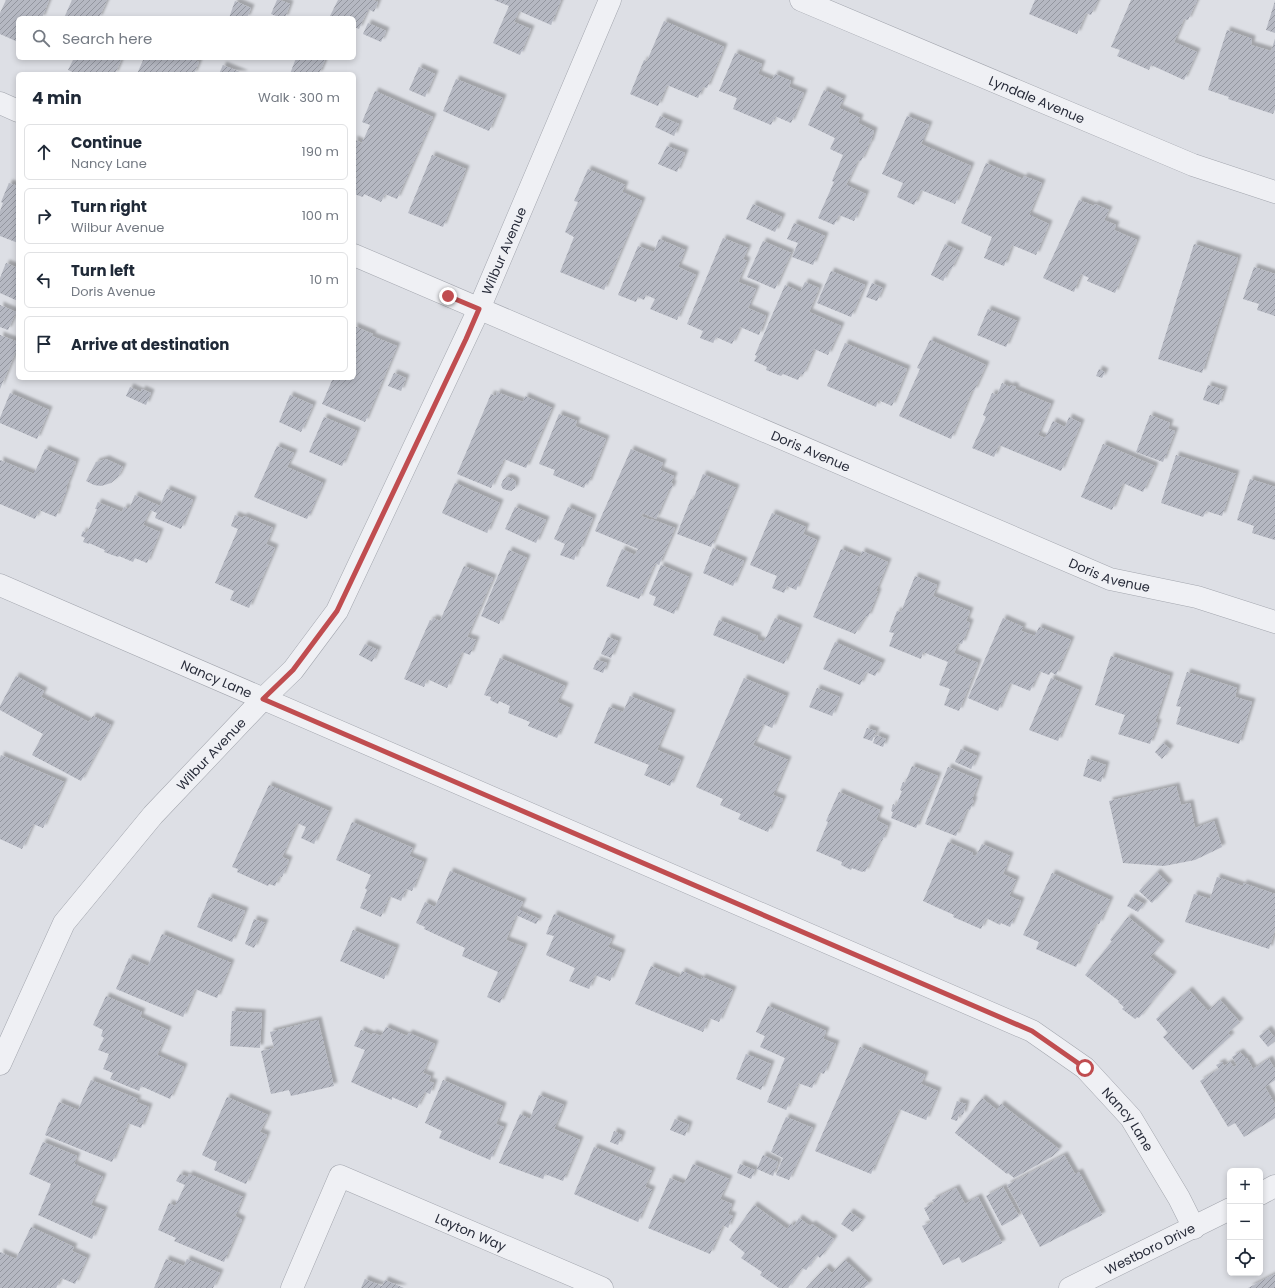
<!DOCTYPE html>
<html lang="en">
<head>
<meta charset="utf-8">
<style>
  :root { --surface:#fff; --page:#f6f6f7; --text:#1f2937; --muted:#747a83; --line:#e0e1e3 }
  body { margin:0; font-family:Poppins,sans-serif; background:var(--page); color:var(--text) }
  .controls { position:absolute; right:12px; bottom:12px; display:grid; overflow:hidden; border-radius:6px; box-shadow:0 2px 6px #0003 }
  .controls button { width:36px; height:36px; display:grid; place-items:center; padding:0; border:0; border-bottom:1px solid var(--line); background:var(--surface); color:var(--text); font:20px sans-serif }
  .stop { position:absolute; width:12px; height:12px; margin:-9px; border:3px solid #c04d50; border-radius:50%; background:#fff }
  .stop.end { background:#c04d50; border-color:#fff; box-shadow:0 1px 4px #0008 }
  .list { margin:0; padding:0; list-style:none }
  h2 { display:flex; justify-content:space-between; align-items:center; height:52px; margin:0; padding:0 16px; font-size:17px }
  h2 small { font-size:13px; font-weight:400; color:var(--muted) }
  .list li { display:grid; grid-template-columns:26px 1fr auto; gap:12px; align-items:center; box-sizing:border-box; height:56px; margin:0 8px 8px; padding:0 8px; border:1px solid var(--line); border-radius:6px }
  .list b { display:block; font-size:15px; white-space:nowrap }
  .list p { margin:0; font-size:13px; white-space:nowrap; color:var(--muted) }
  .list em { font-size:13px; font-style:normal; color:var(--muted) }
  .icon { flex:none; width:22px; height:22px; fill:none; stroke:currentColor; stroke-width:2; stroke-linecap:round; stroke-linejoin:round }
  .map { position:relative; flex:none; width:1275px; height:1288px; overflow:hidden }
  .search { position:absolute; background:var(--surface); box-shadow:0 2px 6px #0003; left:16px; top:16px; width:340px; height:44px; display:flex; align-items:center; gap:10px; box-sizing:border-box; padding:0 14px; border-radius:6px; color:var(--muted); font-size:15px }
  .panel { position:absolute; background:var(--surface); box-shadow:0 2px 6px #0003; left:16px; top:72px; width:340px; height:308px; border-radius:6px }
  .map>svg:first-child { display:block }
</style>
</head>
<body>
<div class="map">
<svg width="1275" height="1288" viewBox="0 0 1275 1288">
  <defs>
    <pattern id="building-hatch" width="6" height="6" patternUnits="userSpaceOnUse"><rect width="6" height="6" fill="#b5b8c2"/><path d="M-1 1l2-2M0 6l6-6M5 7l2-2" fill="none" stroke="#93969f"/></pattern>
    <filter id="shadow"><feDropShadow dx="3.5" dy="-3.5" stdDeviation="1" flood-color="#0004"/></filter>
  </defs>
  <rect width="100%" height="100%" fill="#dddfe5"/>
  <g fill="url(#building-hatch)" filter="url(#shadow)">
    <path d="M6 0H49L42 18H18V42L0 34V13Z"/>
    <path d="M72 0H107L99 18H64Z"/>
    <path d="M277 0H280L290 4 285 18H281L271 14Z"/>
    <path d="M338 0H373L378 2 374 12 368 9 359 29 354 27V18H335L330 16Z"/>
    <path d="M494 0H561L551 25 519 11 514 22 531 29 520 55 493 43 509 6Z"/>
    <path d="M1035 0H1098L1091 15 1086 13 1077 34 1029 14Z"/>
    <path d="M1131 0H1197L1188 20 1184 19 1174 42 1197 52 1184 80 1151 65 1149 70 1117 56 1120 50 1111 47Z"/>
    <path d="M235 1 251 8 247 18H229Z"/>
    <path d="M1275 1V33L1266 30Z"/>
    <path d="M664 21 724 47 707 88 703 87 698 98 667 85 658 106 630 94 644 60 647 61Z"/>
    <path d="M368 23 386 31 381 42 363 34Z"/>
    <path d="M1227 30 1252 39 1251 45 1271 51 1275 39V109L1273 114 1228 99 1229 97 1208 90Z"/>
    <path d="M735 53 762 64 758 74 772 80 775 74 791 81 789 87 804 93 791 123 775 116 771 125 733 109 737 98 719 91Z"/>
    <path d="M69 58H122L115 74H77L68 70 73 60Z"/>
    <path d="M144 58H190L199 62 194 74H137Z"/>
    <path d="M296 58H321L325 60 319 74H290Z"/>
    <path d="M223 65 245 74H219Z"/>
    <path d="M419 67 435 74 425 97 409 90Z"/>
    <path d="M456 79 503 98 489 131 443 111Z"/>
    <path d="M824 90 843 99 839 108 860 118 858 123 874 131 870 144H869L861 161 858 160 846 185 866 194 854 221 839 215 834 225 818 218 834 182 832 181 843 155 830 149 835 138 808 125Z"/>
    <path d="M375 91 433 117 397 199 385 194 381 202 364 194 363 197 354 194V139L362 143 370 125 362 122Z"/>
    <path d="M660 116 679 124 674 136 655 127Z"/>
    <path d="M907 116 929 125 921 144 971 166 955 204 921 190 914 205 897 197 903 183 882 174Z"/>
    <path d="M667 146 685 153 677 172 658 164Z"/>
    <path d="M432 155 466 169 443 227 408 213Z"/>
    <path d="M986 163 1023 179 1024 176 1042 183 1029 215 1049 224 1036 255 1012 245 1004 266 984 258 992 237 961 223Z"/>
    <path d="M588 169 625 185 622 192 642 201 604 290 560 272 574 237 565 232 578 202 574 201Z"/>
    <path d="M9 183 18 186V243L0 236V211L3 203 1 202Z"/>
    <path d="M1079 200 1094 206 1095 204 1109 210 1104 220 1116 225 1114 230 1137 240 1115 293 1087 281 1089 278 1081 274 1074 292 1043 278Z"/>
    <path d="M753 204 782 217 775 232 746 219Z"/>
    <path d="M794 223 825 236 813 265 792 257 798 243 787 239Z"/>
    <path d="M723 238 748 248 743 259 747 261 738 282 756 289 748 308 766 316 759 335 740 327 732 344 716 337 713 343 700 338 703 331 687 324Z"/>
    <path d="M659 239 685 250 678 267 696 275 677 320 650 309 655 299 646 295 644 300 638 297 636 302 618 295 638 246 654 252Z"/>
    <path d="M763 241 791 253 775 289 747 277Z"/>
    <path d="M945 244 960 251 951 270 949 269 943 281 931 275Z"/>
    <path d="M1194 244 1238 258 1202 373 1158 359Z"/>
    <path d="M6 263 18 268V301L0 293V278Z"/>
    <path d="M1254 267 1275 274V316L1257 310 1259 304 1243 299Z"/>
    <path d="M831 271 865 285 851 317 817 303Z"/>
    <path d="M805 282 819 288 809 312 841 326 828 355 814 349 803 375 801 374 798 380 783 374 781 376 766 370 767 367 754 361 757 356 755 355 785 285 800 292Z"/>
    <path d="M872 283 883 288 877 301 866 297Z"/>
    <path d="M0 305 16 312 8 330 0 327Z"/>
    <path d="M988 309 1017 321 1006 347 977 335Z"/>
    <path d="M354 326 373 334 372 336 397 346 365 422 322 404 333 378H354Z"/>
    <path d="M0 335 18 342V346L0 389Z"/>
    <path d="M930 340 986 365 974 391 972 390 951 439 899 416 920 369 917 368Z"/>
    <path d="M845 343 907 369 892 406 878 400 876 407 827 386Z"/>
    <path d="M1099 369 1105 372 1102 378 1096 376Z"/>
    <path d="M394 373 406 378 401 391 388 386Z"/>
    <path d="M1002 383 1010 387 1011 385 1016 387 1015 389 1051 404 1038 435 1045 438 1053 421 1065 427 1069 417 1081 423 1061 471 999 445 994 457 972 448 986 417 983 415 992 393 997 395Z"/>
    <path d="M1208 385 1224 390 1219 405 1203 400Z"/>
    <path d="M130 387 141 392 142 389 151 393 146 405 126 396Z"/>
    <path d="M497 392 523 402 525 396 552 408 526 468 504 459 491 488 457 474 491 394 496 396Z"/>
    <path d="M10 393 49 410 37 439 0 423V418Z"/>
    <path d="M290 395 313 405 301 432 279 422Z"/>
    <path d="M559 414 577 421 575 426 606 439 588 484 586 483 584 488 553 475 555 470 539 464Z"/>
    <path d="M1150 415 1170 423 1168 429 1175 431 1163 462 1136 452Z"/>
    <path d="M324 417 357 431 342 466 309 452Z"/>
    <path d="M1103 444 1155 466 1143 492 1123 483 1112 510 1081 497Z"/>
    <path d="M277 446 294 453 287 467 323 483 307 519 254 497Z"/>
    <path d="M45 449 76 462 66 488H67L56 517 39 510 35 519 0 504V460L34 474Z"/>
    <path d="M631 449 663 463 660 470 674 476 671 483 673 484 671 490 669 489 656 519 643 513 641 516 651 520V519L675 528 659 565 655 563 639 599 606 586 622 549 635 555 638 549 595 531Z"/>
    <path d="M1176 455 1236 474 1222 516 1206 511 1203 517 1161 503Z"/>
    <path d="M106 459 123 467 118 477 111 483 101 486 94 485 86 481 96 462Z"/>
    <path d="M703 474 736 488 711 547 677 534 691 499 693 500Z"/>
    <path d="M507 477 513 479 516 482 515 488 511 491 503 489 501 485 503 480Z"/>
    <path d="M1250 479 1275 487V540L1252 533 1254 526 1237 520Z"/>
    <path d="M455 483 500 503 487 533 442 513Z"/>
    <path d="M167 489 193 500 181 529 155 518 157 513 150 510 143 525 160 532 147 563 135 558 133 562 119 556 118 557 104 552 105 550 89 543V544L83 542 85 538 81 536 83 531 87 533 97 509H95L98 502 122 512 124 507 129 509 135 495 160 506Z"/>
    <path d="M515 507 546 520 536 543 505 529Z"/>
    <path d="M568 507 593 518 580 550 578 549 574 560 560 555 565 544 554 539Z"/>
    <path d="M772 513 806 527 803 534 817 540 796 590 787 586 784 593 772 588 777 576 750 565Z"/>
    <path d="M235 515 243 518 244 516 273 528 266 544 275 548 249 608 230 600 234 591 215 583 238 529 231 526Z"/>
    <path d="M713 548 744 561 733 586 703 573Z"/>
    <path d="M841 549 860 557 862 551 888 562 876 591 878 592 868 617 866 616 855 634 813 617Z"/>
    <path d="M509 550 527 558 499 624 481 616Z"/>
    <path d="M661 565 689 577 674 614 653 605 656 597 649 594Z"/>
    <path d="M464 566 493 578 467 637 476 640 470 655 462 652 447 688 427 679 424 687 404 679 430 620 432 621 433 618 440 621Z"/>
    <path d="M915 576 937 585 933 596 970 611 966 621 970 623 962 644 958 643 954 653 978 663 959 711 944 705 950 689 939 685 948 662 923 652 921 659 889 646 894 633 889 632 897 611 901 612Z"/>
    <path d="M775 618 799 628 784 664 713 635 719 620 758 636 757 639 764 642Z"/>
    <path d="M1003 618 1023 627 1021 631 1035 636 1039 627 1071 640 1056 675 1051 672 1049 675 1039 671 1030 691 1010 683 998 711 968 698Z"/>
    <path d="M608 637 618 641 611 658 601 654Z"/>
    <path d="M835 642 882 663 875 676 866 672 860 685 823 669Z"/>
    <path d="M365 644 378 650 372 662 359 655Z"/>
    <path d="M1111 656 1170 676 1155 722 1158 723 1150 744 1118 734 1125 715 1095 705Z"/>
    <path d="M500 658 565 686 557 702 570 708 557 738 528 726 530 722 508 713 510 706 499 701 498 704 490 700 491 697 484 695Z"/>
    <path d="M597 660 607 663 603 673 593 669Z"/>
    <path d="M1187 672 1237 688 1235 697 1252 702 1239 744 1176 724 1181 707 1176 706Z"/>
    <path d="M16 676 44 691 41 697 89 722 93 716 111 725 81 781 32 755 43 734 0 710V706Z"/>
    <path d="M744 678 786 696 772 728 763 724 753 745 788 760 773 795 783 799 768 832 738 819 741 814 720 805 723 799 696 787Z"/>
    <path d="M1051 678 1079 690 1058 741 1029 730Z"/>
    <path d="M817 688 840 697 832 716 809 707Z"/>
    <path d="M630 696 672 713 657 750 681 760 670 786 644 775 649 765 594 743 609 707 623 712Z"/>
    <path d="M867 728 876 731 872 741 863 738Z"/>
    <path d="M876 735 886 739 883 747 873 743Z"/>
    <path d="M1163 743 1170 749 1162 759 1155 752Z"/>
    <path d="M961 749 977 756 971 769 955 762Z"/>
    <path d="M1 755 64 782 43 828 33 824 22 849 0 839V758Z"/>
    <path d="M1088 759 1106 765 1101 782 1083 776Z"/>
    <path d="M912 766 938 776 916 828 891 818 893 812 891 811 893 804 896 806 902 791 900 790 903 782 905 783Z"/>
    <path d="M948 767 979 780 972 800H974L970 810 967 809 956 836 925 824Z"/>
    <path d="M269 785 329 811 314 844 301 838 306 827 297 823 282 857 289 860 282 877 279 876 275 886 269 884 268 886 237 872 238 869 232 867Z"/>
    <path d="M1176 786 1181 805 1190 803 1195 828 1214 821 1222 847 1195 860 1164 866 1123 863 1109 801Z"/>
    <path d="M839 792 880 810 876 820 888 826 882 841 880 840 865 872 863 871 862 872 852 868 851 870 841 865 842 862 816 851 828 822 826 821Z"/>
    <path d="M352 822 413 848 409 856 424 862 412 891 406 889 401 901 389 896 381 917 360 908 367 890 365 888 371 875 336 860Z"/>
    <path d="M948 842 973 853 972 855 976 856 982 844 1010 856 1003 874 1016 880 1009 896 1021 901 1010 927 1001 923 1000 925 986 918 981 929 953 917 954 915 923 901Z"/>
    <path d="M450 871 523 902 519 910 539 919 536 924 516 915 506 940 524 947 500 1003 487 997 498 972 462 956 465 948 424 929 425 927 416 923 425 902 435 907Z"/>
    <path d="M1157 872 1169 884 1152 903 1139 891Z"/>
    <path d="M1052 873 1110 900 1099 924 1096 923 1076 967 1036 949 1039 942 1023 935Z"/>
    <path d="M1217 877 1243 886V883L1275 894V930L1269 949 1185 922 1194 894 1210 899Z"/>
    <path d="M209 897 245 911 232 942 197 927Z"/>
    <path d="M1132 897 1144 904 1138 912 1127 906Z"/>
    <path d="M554 914 612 939 608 947 622 953 610 981 595 975 589 989 569 981 575 968 546 955 554 936 546 934Z"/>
    <path d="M1128 917 1161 944 1150 957 1173 975 1139 1018 1137 1017 1135 1019 1122 1009 1124 1007 1118 1002 1119 1001 1085 975 1112 941 1110 940Z"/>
    <path d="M254 919 265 923 254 948 245 944Z"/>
    <path d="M353 930 396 948 384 979 340 961Z"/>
    <path d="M162 934 231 963 217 998 195 989 183 1017 116 989 129 958 148 966Z"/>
    <path d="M651 966 679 978 682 971 701 980 702 977 733 990 719 1022 709 1018 703 1032 635 1004Z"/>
    <path d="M1189 990 1208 1011 1220 1000 1240 1022 1228 1033 1231 1036 1193 1070 1163 1037 1168 1033 1156 1019Z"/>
    <path d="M106 996 142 1012 140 1017 168 1030 157 1055 184 1067 170 1099 141 1086 139 1091 110 1079 113 1073 103 1069 109 1054 98 1050 104 1038 101 1036 103 1030 93 1025Z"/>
    <path d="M768 1006 826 1031 823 1039 836 1044 824 1074 819 1072 812 1088 798 1083 786 1110 767 1102 785 1058 760 1047 765 1036 756 1032Z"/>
    <path d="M232 1011 262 1013 260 1048 230 1046Z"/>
    <path d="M318 1020 334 1086 291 1096 289 1090 271 1094 261 1051 274 1048 270 1032Z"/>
    <path d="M386 1027 407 1036 409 1033 435 1044 423 1073 431 1076 429 1081 434 1083 430 1094 425 1092 417 1108 392 1097V1100L351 1082 365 1050 354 1046 361 1030 372 1035 373 1033 381 1036Z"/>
    <path d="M1268 1029 1275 1038V1041L1268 1047 1259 1036Z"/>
    <path d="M860 1047 925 1075 921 1084 938 1091 926 1120 899 1109 871 1174 815 1151Z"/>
    <path d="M1240 1052 1246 1059 1247 1058 1253 1069 1269 1059 1275 1069V1080L1265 1087 1275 1104V1118L1244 1137 1235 1123 1228 1127 1200 1081 1219 1069 1216 1065 1222 1062 1224 1066 1230 1062 1234 1067 1237 1065 1232 1057Z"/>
    <path d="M746 1054 771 1064 761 1090 736 1079Z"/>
    <path d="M91 1080 138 1099 136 1102 149 1107 141 1128 128 1123 112 1162 45 1135 59 1102 78 1110Z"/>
    <path d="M443 1080 503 1106 496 1124 504 1127 490 1160 439 1138 442 1131 425 1123Z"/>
    <path d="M539 1095 564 1105 554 1129 580 1140 563 1181 545 1174 543 1179 499 1163 520 1114 530 1119Z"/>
    <path d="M227 1097 268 1115 260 1132 267 1135 246 1184 214 1170 217 1162 202 1155Z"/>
    <path d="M982 1098 997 1110 1001 1104 1059 1149 1053 1156 1014 1178 1008 1173 1007 1174 955 1133Z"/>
    <path d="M957 1101 966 1104 963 1115 959 1114 957 1121 951 1119Z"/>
    <path d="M786 1117 813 1128 789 1180 776 1175 783 1158 771 1152Z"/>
    <path d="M675 1119 689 1125 685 1136 670 1130Z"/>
    <path d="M614 1131 622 1135 618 1145 610 1142Z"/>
    <path d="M43 1142 77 1156 74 1164 103 1177 91 1205 104 1210 92 1239 38 1215 51 1184 29 1174Z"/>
    <path d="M594 1147 652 1171 645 1187 652 1190 638 1222 574 1194Z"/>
    <path d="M763 1155 778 1162 773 1176 757 1169Z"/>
    <path d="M1064 1155 1075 1174 1079 1172 1102 1215 1040 1247 1007 1185Z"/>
    <path d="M693 1164 729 1179 720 1199 732 1204 728 1214 733 1216 728 1228 723 1225 710 1254 648 1228 670 1178 684 1184Z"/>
    <path d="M740 1164 755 1170 751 1179 737 1173Z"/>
    <path d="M180 1174 188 1177 189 1174 243 1197 235 1216 242 1220 224 1262 174 1241 176 1238 158 1230 169 1203 175 1206 185 1185 176 1181Z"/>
    <path d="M1003 1187 1019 1216 1002 1226 986 1196Z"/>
    <path d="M956 1188 965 1204 978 1197 1002 1243 962 1263 959 1257 943 1265 922 1226 931 1222 924 1208 934 1203 932 1200Z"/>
    <path d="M754 1205 787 1229 791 1224 794 1226 799 1218 810 1226 812 1224 834 1239 820 1258 817 1255 806 1270 802 1268 788 1288H779L760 1275 762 1272 741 1258 745 1253 729 1240Z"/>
    <path d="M850 1212 862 1220 853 1232 841 1224Z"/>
    <path d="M31 1227 74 1247 72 1251 87 1258 75 1284 61 1278 56 1288H0V1252L16 1259Z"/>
    <path d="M166 1259 184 1266 187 1259 220 1273 213 1288H154Z"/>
    <path d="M845 1260 869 1283 864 1288H806L826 1267 832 1273Z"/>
    <path d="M1275 1274V1288H1248Z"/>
    <path d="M365 1279 382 1286 385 1280 404 1288H361Z"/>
  </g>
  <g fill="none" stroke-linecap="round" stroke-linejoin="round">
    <defs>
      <g id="minor">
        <path id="s1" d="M801 0 1193 165 1275 192"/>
        <path d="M0 103 18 111"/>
        <path id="s2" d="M354 255 1110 579 1197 597 1275 622"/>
        <path id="s3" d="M0 585 1032 1031 1085 1068 1131 1118 1179 1198 1194 1228"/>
        <path id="s4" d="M0 1064 64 923 153 815 263 699 293 670 337 611 479 309 610 0"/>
        <path d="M1260 1194 1275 1186"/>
        <path id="s5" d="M292 1288 340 1176 602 1288"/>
        <path id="s6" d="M1070 1288 1230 1209"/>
      </g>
    </defs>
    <use href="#minor" stroke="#a3a6ae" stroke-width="23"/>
    <use href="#minor" stroke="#eff0f4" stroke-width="22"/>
  </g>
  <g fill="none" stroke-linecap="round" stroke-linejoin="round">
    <path stroke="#c04d50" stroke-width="5" d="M448 296 479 309 466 339 337 611 293 670 263 699 1032 1031 1085 1068"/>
  </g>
  <g text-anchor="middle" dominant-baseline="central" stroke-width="4" stroke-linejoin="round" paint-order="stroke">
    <g font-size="13" fill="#282c3a" stroke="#eceef3">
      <text stroke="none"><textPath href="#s1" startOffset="256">Lyndale Avenue</textPath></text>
      <text stroke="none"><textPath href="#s4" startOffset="967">Wilbur Avenue</textPath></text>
      <text stroke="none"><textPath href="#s2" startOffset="497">Doris Avenue</textPath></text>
      <text stroke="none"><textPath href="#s2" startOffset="821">Doris Avenue</textPath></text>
      <text stroke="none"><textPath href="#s3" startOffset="236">Nancy Lane</textPath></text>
      <text stroke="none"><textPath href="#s4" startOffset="379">Wilbur Avenue</textPath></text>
      <text stroke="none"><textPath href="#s3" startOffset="1256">Nancy Lane</textPath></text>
      <text stroke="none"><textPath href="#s5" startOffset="264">Layton Way</textPath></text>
      <text stroke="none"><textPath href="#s6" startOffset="89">Westboro Drive</textPath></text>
    </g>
  </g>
</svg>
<div class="controls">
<button>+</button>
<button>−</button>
<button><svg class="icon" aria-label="locate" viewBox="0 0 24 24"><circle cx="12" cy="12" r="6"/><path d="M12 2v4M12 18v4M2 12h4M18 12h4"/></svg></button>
</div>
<div class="stop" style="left:1085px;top:1068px"></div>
<div class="stop end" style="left:448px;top:296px"></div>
<div class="search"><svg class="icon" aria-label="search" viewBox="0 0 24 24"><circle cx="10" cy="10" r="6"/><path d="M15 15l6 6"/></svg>Search here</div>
<section class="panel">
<h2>4 min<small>Walk · 300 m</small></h2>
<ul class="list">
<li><svg class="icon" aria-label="ahead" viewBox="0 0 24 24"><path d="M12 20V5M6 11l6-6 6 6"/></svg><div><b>Continue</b><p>Nancy Lane</p></div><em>190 m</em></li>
<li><svg class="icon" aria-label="right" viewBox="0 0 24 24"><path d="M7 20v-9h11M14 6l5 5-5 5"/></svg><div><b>Turn right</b><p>Wilbur Avenue</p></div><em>100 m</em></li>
<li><svg class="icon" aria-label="left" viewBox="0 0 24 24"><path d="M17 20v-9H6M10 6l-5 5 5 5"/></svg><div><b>Turn left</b><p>Doris Avenue</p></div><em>10 m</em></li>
<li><svg class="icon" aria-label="arrive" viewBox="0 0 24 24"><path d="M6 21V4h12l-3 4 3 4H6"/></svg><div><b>Arrive at destination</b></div></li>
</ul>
</section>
</div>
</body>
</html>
